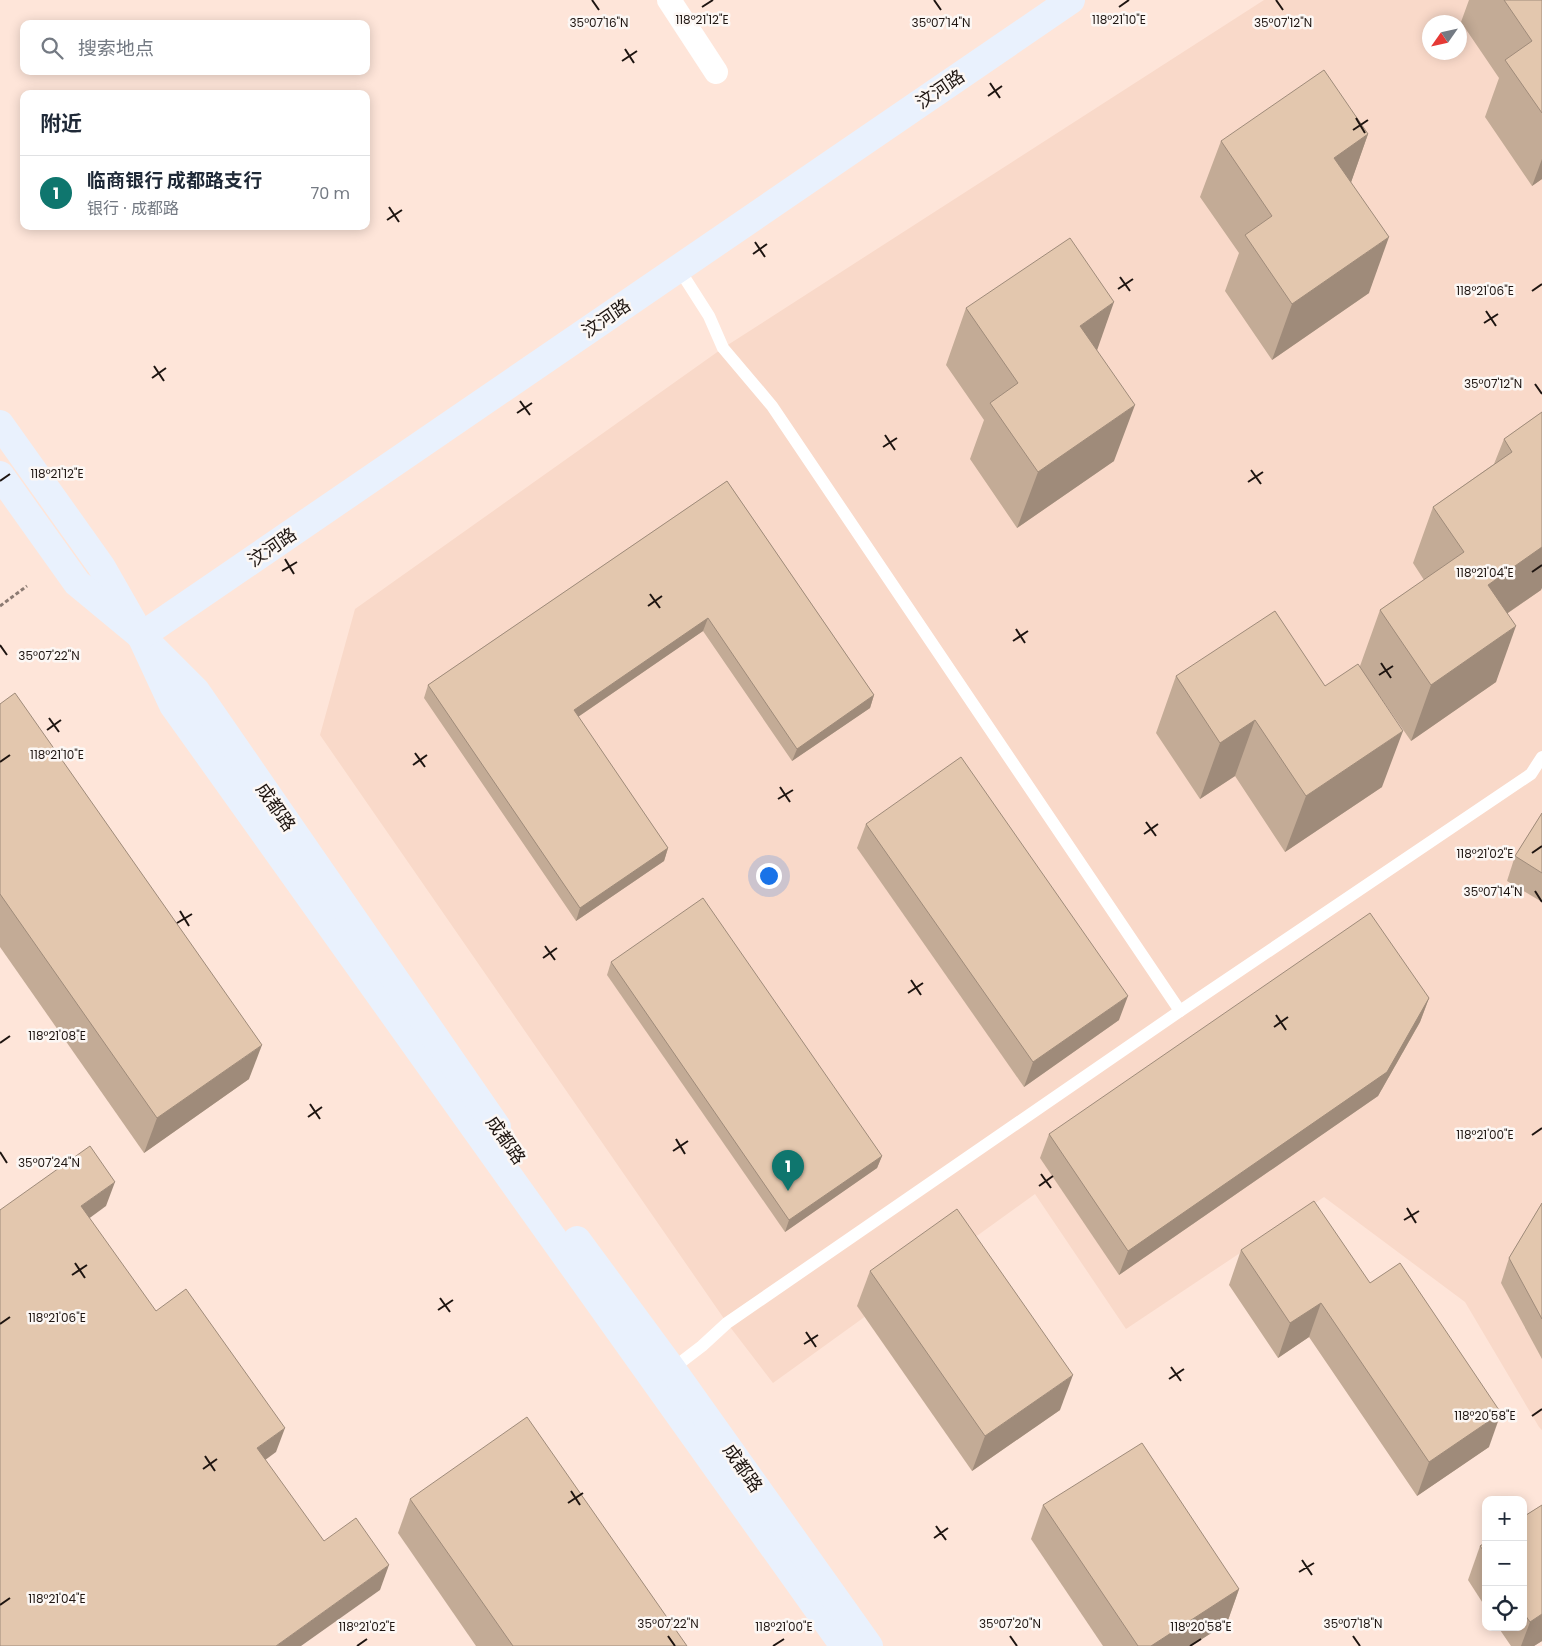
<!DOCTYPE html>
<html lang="zh">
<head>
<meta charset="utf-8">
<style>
  :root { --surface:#fff; --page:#f6f6f7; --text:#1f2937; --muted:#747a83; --line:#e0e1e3; --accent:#0f766e }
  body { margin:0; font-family:Poppins,"Noto Sans SC",sans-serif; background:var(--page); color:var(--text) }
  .controls { position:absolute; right:15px; bottom:15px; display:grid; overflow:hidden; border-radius:10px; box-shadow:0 2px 12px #0003 }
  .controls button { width:45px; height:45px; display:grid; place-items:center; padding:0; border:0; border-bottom:1px solid var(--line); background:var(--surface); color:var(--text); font:25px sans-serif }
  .compass { position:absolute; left:1422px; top:15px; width:45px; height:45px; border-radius:50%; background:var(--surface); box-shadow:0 2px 12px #0003; rotate:236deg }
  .you { position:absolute; left:768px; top:875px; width:18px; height:18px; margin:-12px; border:4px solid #fff; border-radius:50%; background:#1a73e8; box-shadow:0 0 0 8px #1a73e833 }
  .badge { display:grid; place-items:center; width:32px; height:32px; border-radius:50%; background:var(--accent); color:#fff; font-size:16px; font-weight:700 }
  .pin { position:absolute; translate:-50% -41px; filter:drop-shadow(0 1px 2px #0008) }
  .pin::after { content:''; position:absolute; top:26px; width:18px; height:15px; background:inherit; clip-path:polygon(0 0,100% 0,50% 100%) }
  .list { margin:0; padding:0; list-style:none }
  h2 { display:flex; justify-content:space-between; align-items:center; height:65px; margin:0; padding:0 20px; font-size:21px }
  h2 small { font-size:16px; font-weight:400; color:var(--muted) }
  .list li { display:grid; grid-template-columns:32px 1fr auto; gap:15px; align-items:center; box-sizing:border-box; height:75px; padding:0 20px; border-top:1px solid var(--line) }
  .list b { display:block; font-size:19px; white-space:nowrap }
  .list p { margin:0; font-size:16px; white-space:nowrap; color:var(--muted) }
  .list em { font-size:16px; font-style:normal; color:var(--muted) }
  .icon { flex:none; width:28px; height:28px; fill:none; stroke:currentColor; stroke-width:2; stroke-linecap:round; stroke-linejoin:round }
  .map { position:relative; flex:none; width:1542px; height:1646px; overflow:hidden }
  .search { position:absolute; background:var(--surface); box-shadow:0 2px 12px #0003; left:20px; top:20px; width:350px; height:55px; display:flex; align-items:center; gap:12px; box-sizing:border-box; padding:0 18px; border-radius:10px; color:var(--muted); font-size:19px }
  .panel { position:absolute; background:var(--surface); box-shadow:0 2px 12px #0003; left:20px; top:90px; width:350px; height:140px; border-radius:10px }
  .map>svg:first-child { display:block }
</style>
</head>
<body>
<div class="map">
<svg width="1542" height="1646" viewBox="0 0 1542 1646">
  <rect width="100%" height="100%" fill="#fee5d9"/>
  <path fill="#f9d9c9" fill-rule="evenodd" d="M1264 0H1542V1430L1539 1427 1465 1302 1324 1197 1126 1329 1035 1194 773 1383 727 1323 320 735 355 609 723 348ZM1430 22H1460V52H1430Z"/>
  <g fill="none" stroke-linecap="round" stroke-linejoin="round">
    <path stroke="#8c7b73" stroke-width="3" stroke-dasharray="4 2.5" stroke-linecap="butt" d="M0 606 27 586"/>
    <g stroke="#fff" stroke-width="12">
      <path d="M679 269 709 316 723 348 772 406 1180 1011"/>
      <path d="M672 1369 702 1346 727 1323 1180 1011 1531 774 1542 757"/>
    </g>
    <path stroke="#fff" stroke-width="24" d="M669 0 716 72"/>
    <g stroke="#e9f1fd" stroke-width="28">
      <path d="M0 424 101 566 141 636 173 705 844 1646"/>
      <path d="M0 475 77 583 141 636 196 691 497 1127"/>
      <path d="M141 636 1071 0"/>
      <path d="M577 1240 672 1369 869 1646"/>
    </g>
  </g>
  <g fill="#c3ab96">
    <path d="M1469 0H1542V179L1532 186 1485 117 1499 78 1461 22Z"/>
    <path d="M1368 134 1351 182 1369 293 1272 360 1225 291 1239 253 1200 197 1221 141Z"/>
    <path d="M966 308 1097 350 1114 461 1017 528 970 459 984 420 946 365Z"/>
    <path d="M1542 412 1541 590 1508 613 1496 682 1411 741 1374 688 1382 787 1285 852 1235 776 1200 799 1156 733 1176 676 1325 686 1360 666 1380 610 1424 580 1413 563 1433 507 1494 464 1504 439Z"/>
    <path d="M727 481 874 695 870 708 792 761 703 631 578 717 668 848 664 861 576 921 424 698 428 685Z"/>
    <path d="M0 704 249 1079 144 1153 0 947Z"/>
    <path d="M1542 813V902L1507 881 1515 856Z"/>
    <path d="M866 824 1119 1020 1024 1087 857 848Z"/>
    <path d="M611 962 882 1156 877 1168 785 1232 607 975Z"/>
    <path d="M1429 998 1420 1022 1378 1096 1119 1275 1040 1158 1049 1134Z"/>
    <path d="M1542 1203V1359L1501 1283 1509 1258Z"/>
    <path d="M1241 1250 1370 1283 1489 1447 1417 1496 1309 1337 1278 1358 1229 1285Z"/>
    <path d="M870 1271 1060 1410 972 1471 857 1306Z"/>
    <path d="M410 1499 687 1646H476L398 1533Z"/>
    <path d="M1043 1505 1239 1589 1227 1623 1191 1646H1103L1031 1539Z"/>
    <path d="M1542 1505V1641L1534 1646H1511L1498 1627H1523V1517Z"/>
    <path d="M1486 1542V1608L1468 1580 1480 1546Z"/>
  </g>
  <g fill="#9f8b7a">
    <path d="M1368 134 1348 191 1334 158Z"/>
    <path d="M1542 159V179L1532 186Z"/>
    <path d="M1389 237 1369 293 1272 360 1292 304Z"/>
    <path d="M1114 302 1094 359 1080 326Z"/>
    <path d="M1135 405 1114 461 1017 528 1038 472Z"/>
    <path d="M1542 526V588L1541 590 1467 641 1488 585Z"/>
    <path d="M708 618 703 631 569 723 574 710Z"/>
    <path d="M1516 626 1496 682 1411 741 1431 685Z"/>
    <path d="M874 695 870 708 792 761 797 749Z"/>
    <path d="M1255 720 1235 776 1200 799 1220 743Z"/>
    <path d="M1403 731 1382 787 1285 852 1306 796Z"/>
    <path d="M668 848 664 861 576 921 580 908Z"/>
    <path d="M1128 996 1119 1020 1024 1087 1033 1062Z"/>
    <path d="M1429 998 1420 1022 1378 1096 1119 1275 1128 1251Z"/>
    <path d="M262 1045 249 1079 144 1153 157 1118Z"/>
    <path d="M882 1156 877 1168 785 1232 789 1220Z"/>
    <path d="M115 1182 106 1206 72 1231 81 1206Z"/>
    <path d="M1321 1303 1309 1337 1278 1358 1290 1323Z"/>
    <path d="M1073 1375 1060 1410 972 1471 985 1436Z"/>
    <path d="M1501 1413 1489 1447 1417 1496 1429 1462Z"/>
    <path d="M285 1428 276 1452 249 1472 257 1448Z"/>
    <path d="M389 1565 380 1590 301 1646H276Z"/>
    <path d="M1239 1589 1227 1623 1191 1646H1151Z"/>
    <path d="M1542 1614V1641L1534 1646H1521L1530 1622Z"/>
  </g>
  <g fill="#e3c7ae" stroke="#9f8b7a">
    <path d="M1504 0H1542V113L1505 60 1532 41Z"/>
    <path d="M1324 70 1368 134 1334 158 1389 237 1292 304 1245 235 1272 216 1221 141Z"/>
    <path d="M1070 238 1114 302 1080 326 1135 405 1038 472 990 403 1018 383 966 308Z"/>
    <path d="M1542 412V547L1488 585 1516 626 1431 685 1380 610 1464 552 1433 507 1512 452 1504 439Z"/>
    <path d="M727 481 874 695 797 749 708 618 574 710 668 848 580 908 428 685Z"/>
    <path d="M1275 611 1325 686 1358 664 1403 731 1306 796 1255 720 1220 743 1176 676Z"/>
    <path d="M15 693 262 1045 157 1118 0 894V704Z"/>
    <path d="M961 757 1128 996 1033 1062 866 824Z"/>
    <path d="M1542 813V873L1515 856Z"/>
    <path d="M703 898 882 1156 789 1220 611 962Z"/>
    <path d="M1370 913 1429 998 1387 1072 1128 1251 1049 1134Z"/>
    <path d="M90 1146 115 1182 81 1206 156 1311 186 1289 285 1428 257 1448 324 1541 356 1518 389 1565 276 1646H0V1210Z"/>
    <path d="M1314 1201 1370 1283 1400 1263 1501 1413 1429 1462 1321 1303 1290 1323 1241 1250Z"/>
    <path d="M1542 1203V1319L1509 1258Z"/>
    <path d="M957 1209 1073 1375 985 1436 870 1271Z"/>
    <path d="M527 1417 687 1646H513L410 1499Z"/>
    <path d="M1142 1443 1239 1589 1151 1646H1138L1043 1505Z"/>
    <path d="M1542 1505V1614L1530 1622 1523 1612V1517Z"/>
    <path d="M1486 1542V1554L1480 1546Z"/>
  </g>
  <path fill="none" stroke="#1e1511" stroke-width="2" d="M592 0 599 10M934 0 941 10M1276 0 1283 10M702 7 713 0M1119 7 1129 0M625 49 634 63M622 61 637 51M990 83 1000 98M988 96 1002 86M1356 118 1365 133M1353 130 1368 120M389 207 399 222M387 220 402 210M755 242 765 257M753 254 767 244M1120 277 1130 291M1118 289 1133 279M1532 291 1542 284M1486 311 1496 326M1484 323 1498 314M154 366 164 381M152 378 166 368M1535 384 1542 394M520 401 530 415M517 413 532 403M885 435 895 450M883 447 897 438M1251 470 1261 484M0 481 10 474M1248 482 1263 472M285 559 294 574M282 571 297 562M1532 572 1542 565M650 594 660 608M648 606 662 596M1016 629 1025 643M1013 641 1028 631M0 645 7 655M1381 663 1391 678M1379 675 1393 666M49 718 59 732M47 730 61 720M415 753 425 767M0 762 10 755M413 765 427 755M780 787 790 802M778 799 793 790M1146 822 1156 836M1144 834 1158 824M1532 853 1542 846M1535 891 1542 902M180 911 189 926M177 923 192 914M545 946 555 960M543 958 557 948M911 980 921 995M908 993 923 983M1276 1015 1286 1030M1274 1027 1288 1017M0 1043 10 1036M310 1104 320 1119M308 1117 322 1107M1532 1135 1542 1128M676 1139 685 1154M673 1151 688 1141M0 1152 7 1163M1041 1174 1051 1188M1039 1186 1053 1176M1407 1208 1416 1223M1404 1220 1419 1211M75 1263 85 1278M72 1275 87 1265M440 1298 450 1312M438 1310 453 1300M0 1324 10 1317M806 1332 816 1347M804 1344 818 1335M1171 1367 1181 1381M1169 1379 1184 1369M1532 1416 1542 1409M205 1456 215 1471M203 1469 217 1459M571 1491 580 1505M568 1503 583 1493M936 1526 946 1540M934 1538 948 1528M1302 1560 1312 1575M1299 1572 1314 1563M0 1605 10 1598M668 1636 675 1646M1010 1636 1017 1646M1353 1636 1360 1646M357 1646 367 1639M773 1646 784 1639M1190 1646 1201 1639"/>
  <g text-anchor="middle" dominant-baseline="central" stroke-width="5" stroke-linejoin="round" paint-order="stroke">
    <g font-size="18" fill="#1e1511" stroke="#fcf7f4">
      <text transform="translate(940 89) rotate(-34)">汶河路</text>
      <text transform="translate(606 318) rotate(-34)">汶河路</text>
      <text transform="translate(272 547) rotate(-34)">汶河路</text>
      <text transform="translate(276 807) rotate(55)">成都路</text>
      <text transform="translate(506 1140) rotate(55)">成都路</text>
      <text transform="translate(743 1468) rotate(55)">成都路</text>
    </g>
  </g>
  <g font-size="12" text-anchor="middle" fill="#1e1511" stroke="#fcf7f4" stroke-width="5" stroke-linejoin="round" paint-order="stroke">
    <text x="702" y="24">118°21'12"E</text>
    <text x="1119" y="24">118°21'10"E</text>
    <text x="599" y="27">35°07'16"N</text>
    <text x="941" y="27">35°07'14"N</text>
    <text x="1283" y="27">35°07'12"N</text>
    <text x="1485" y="295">118°21'06"E</text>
    <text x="1493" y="388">35°07'12"N</text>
    <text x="57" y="478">118°21'12"E</text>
    <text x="1485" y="577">118°21'04"E</text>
    <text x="49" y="660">35°07'22"N</text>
    <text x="57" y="759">118°21'10"E</text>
    <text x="1485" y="858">118°21'02"E</text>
    <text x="1493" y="896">35°07'14"N</text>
    <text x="57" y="1040">118°21'08"E</text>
    <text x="1485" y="1139">118°21'00"E</text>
    <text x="49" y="1167">35°07'24"N</text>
    <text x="57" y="1322">118°21'06"E</text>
    <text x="1485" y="1420">118°20'58"E</text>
    <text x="57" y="1603">118°21'04"E</text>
    <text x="668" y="1628">35°07'22"N</text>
    <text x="1010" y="1628">35°07'20"N</text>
    <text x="1353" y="1628">35°07'18"N</text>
    <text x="367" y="1631">118°21'02"E</text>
    <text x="784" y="1631">118°21'00"E</text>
    <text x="1201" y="1631">118°20'58"E</text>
  </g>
</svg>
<div class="controls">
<button>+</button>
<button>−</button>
<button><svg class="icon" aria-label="locate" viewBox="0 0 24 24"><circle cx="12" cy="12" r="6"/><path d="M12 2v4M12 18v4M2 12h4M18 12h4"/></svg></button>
</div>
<svg class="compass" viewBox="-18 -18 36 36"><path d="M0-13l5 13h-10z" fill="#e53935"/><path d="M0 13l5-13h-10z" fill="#747a83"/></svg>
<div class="you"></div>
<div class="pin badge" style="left:788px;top:1191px">1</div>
<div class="search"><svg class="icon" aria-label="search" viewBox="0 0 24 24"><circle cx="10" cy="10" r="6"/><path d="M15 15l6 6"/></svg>搜索地点</div>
<section class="panel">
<h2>附近<small></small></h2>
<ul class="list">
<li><span class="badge">1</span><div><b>临商银行 成都路支行</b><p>银行 · 成都路</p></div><em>70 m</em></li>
</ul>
</section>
</div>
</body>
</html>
